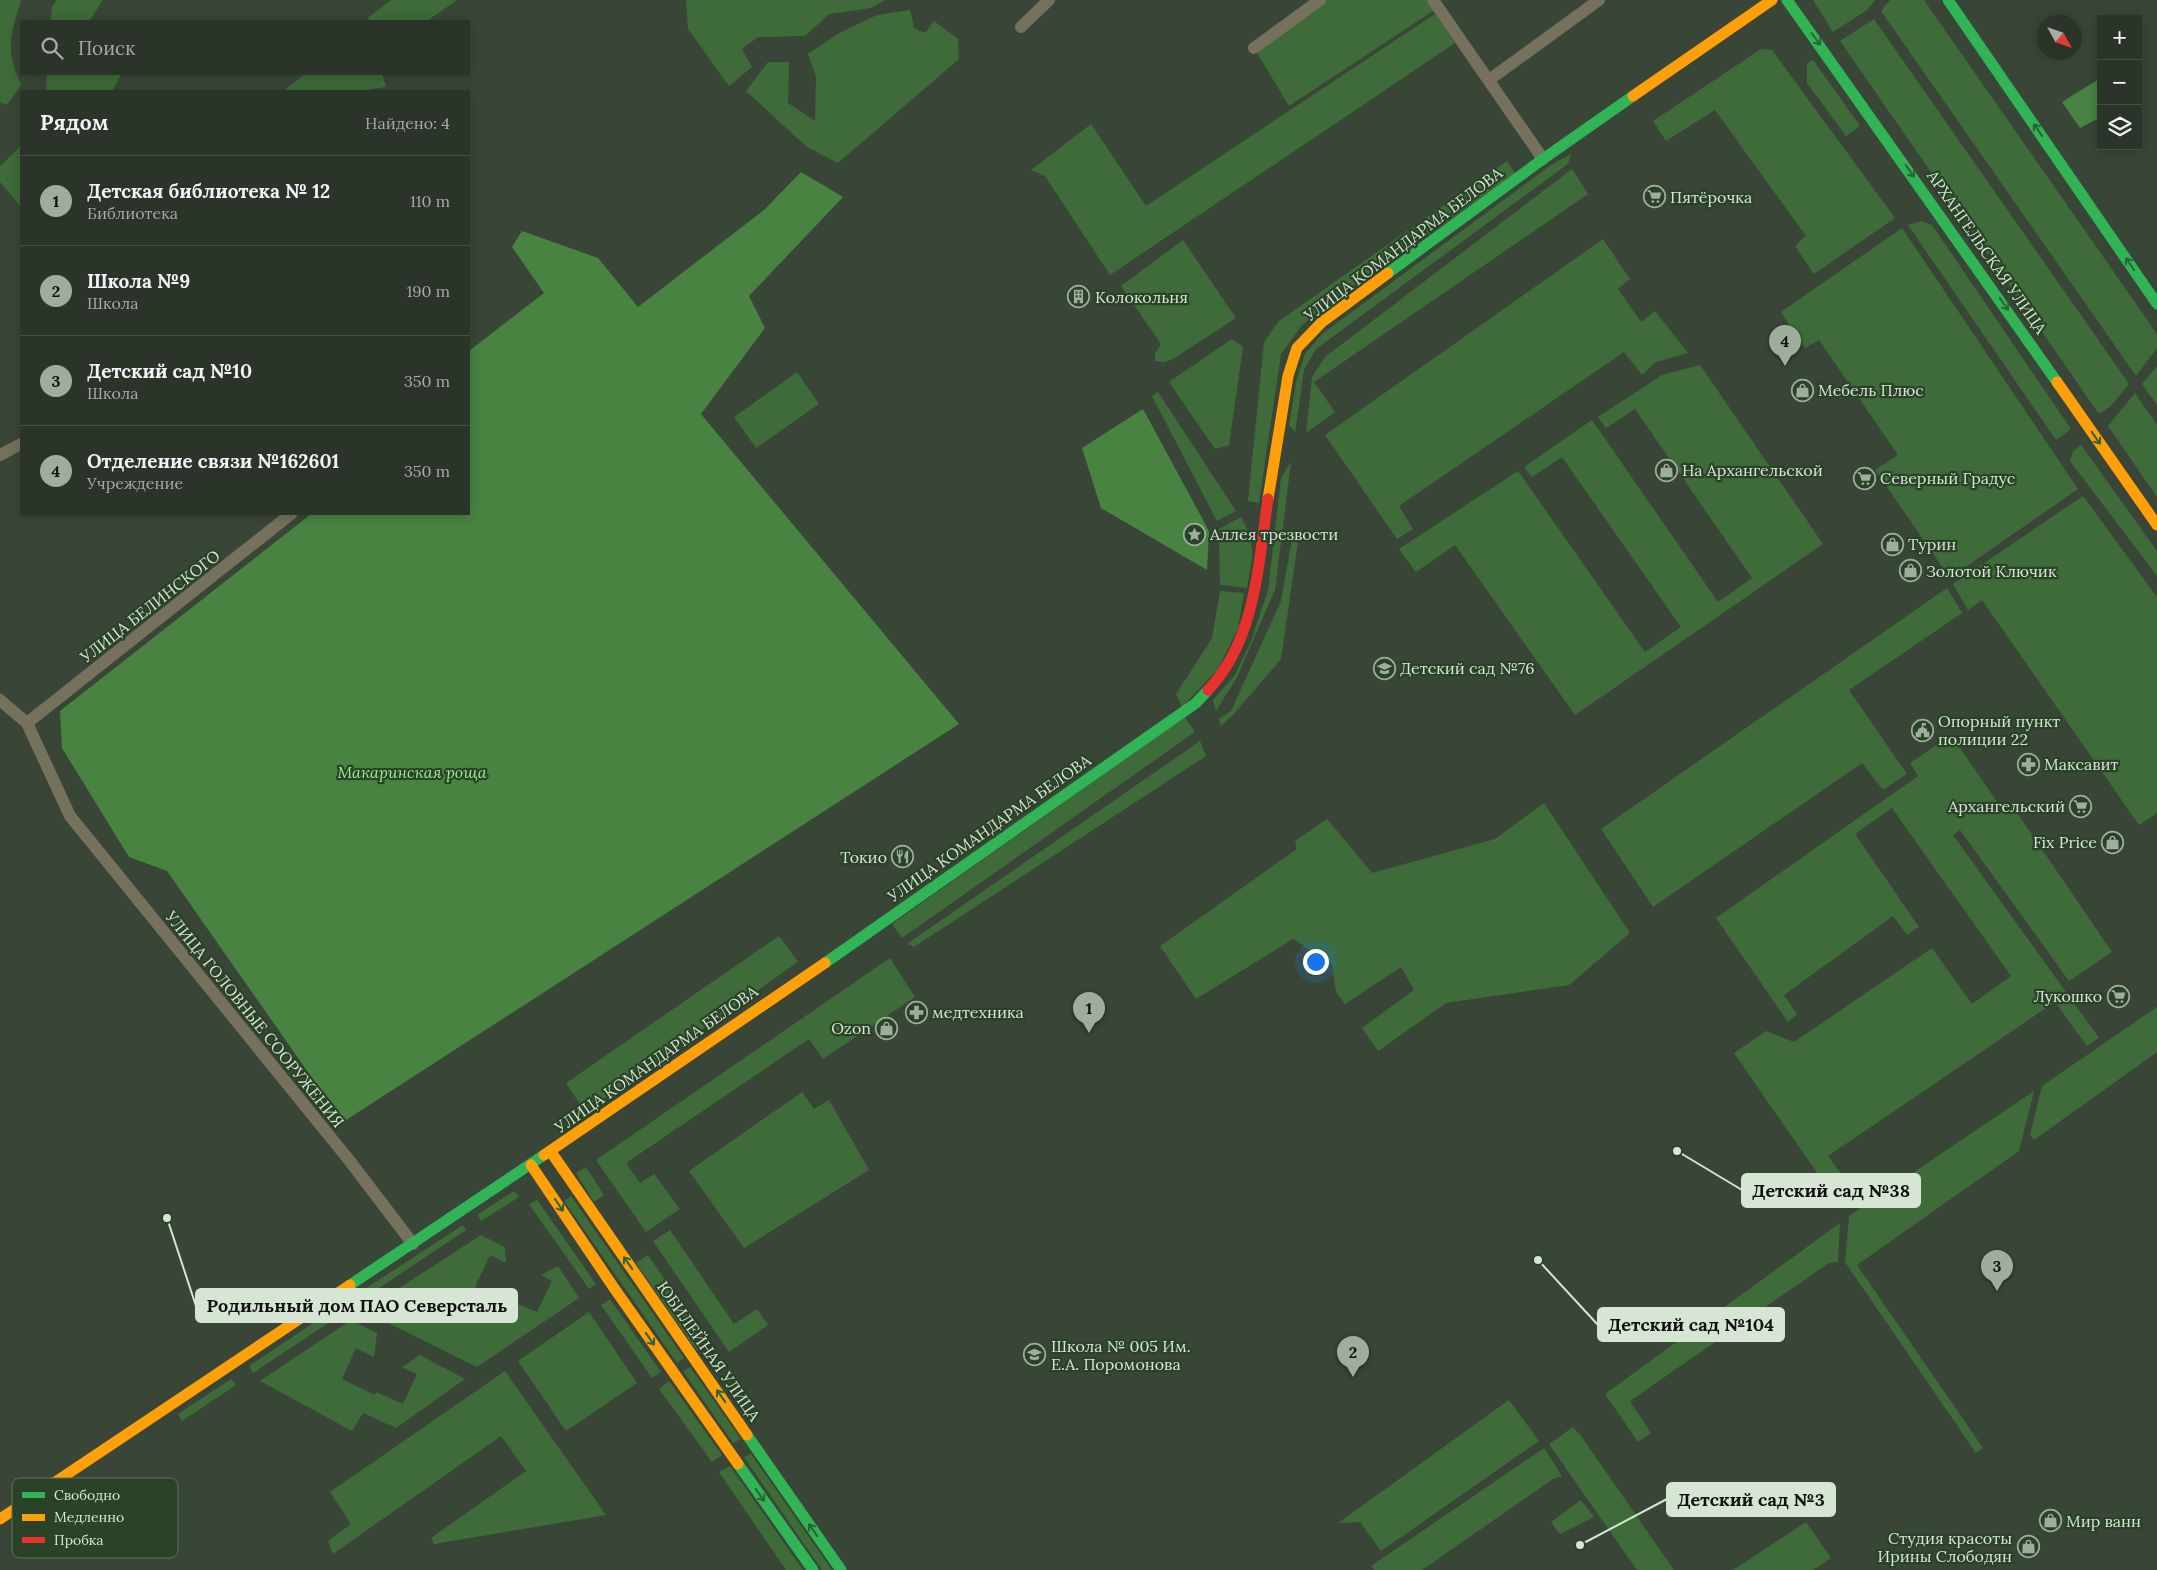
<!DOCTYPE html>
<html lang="ru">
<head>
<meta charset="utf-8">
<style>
  :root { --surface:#2b3429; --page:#333c31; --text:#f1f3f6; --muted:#a6aaa8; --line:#474f46; --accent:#9fad9d }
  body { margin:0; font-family:Lora,serif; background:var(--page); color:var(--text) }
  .controls { position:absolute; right:15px; top:15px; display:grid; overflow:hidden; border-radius:0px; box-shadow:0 2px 12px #0003 }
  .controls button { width:45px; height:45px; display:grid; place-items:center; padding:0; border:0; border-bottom:1px solid var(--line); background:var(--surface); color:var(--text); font:25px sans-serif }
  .compass { position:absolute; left:2037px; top:15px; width:45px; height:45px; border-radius:50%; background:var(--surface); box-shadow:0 2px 12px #0003; rotate:130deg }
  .you { position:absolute; left:1315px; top:961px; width:18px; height:18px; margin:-12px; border:4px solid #fff; border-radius:50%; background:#1a73e8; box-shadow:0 0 0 8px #1a73e833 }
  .badge { display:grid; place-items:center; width:32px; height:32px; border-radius:50%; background:var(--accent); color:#111; font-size:16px; font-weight:700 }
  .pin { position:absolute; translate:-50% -41px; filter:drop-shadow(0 1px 2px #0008) }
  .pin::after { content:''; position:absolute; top:26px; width:18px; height:15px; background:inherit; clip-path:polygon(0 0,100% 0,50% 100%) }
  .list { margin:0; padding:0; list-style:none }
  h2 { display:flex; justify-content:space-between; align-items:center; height:65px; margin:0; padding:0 20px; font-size:21px }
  h2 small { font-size:16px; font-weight:400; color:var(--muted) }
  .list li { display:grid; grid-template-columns:32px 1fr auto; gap:15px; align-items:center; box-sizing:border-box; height:90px; padding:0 20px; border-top:1px solid var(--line) }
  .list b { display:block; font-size:19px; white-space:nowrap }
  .list p { margin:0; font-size:16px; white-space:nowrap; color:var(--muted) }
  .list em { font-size:16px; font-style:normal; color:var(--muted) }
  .icon { flex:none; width:28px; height:28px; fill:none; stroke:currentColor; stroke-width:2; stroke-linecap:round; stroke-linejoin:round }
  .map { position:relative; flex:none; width:2157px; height:1570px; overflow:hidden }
  .search { position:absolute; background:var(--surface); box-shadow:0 2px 12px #0003; left:20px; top:20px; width:450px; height:55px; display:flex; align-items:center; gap:12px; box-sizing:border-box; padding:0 18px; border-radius:0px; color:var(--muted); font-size:19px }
  .panel { position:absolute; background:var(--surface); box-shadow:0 2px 12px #0003; left:20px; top:90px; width:450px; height:425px; border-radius:0px }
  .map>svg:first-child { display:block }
</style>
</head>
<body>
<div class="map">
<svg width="2157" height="1570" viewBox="0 0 2157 1570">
  <rect width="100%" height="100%" fill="#394637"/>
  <g fill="#3e6b39">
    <path d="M0 0H21C10 37 5 48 21 85L7 105 0 102Z"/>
    <path d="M57 0H103L89 21H51L52 7Z"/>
    <path d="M391 0H457L427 21H369L368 18Z"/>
    <path d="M686 0H885L871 8 829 14 805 36 758 37 742 49 752 67 729 86 688 29Z"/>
    <path d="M1320 0H1433L1439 7 1289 106 1254 48Z"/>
    <path d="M1813 0H1875L1867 10 1833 32Z"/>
    <path d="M1890 0H1924L2157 334V348L2136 376 1881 11Z"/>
    <path d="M910 10 914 28 925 33 934 21 958 39 959 59 838 163 807 147 746 91 768 62H789L788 103 815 121 816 77 808 54 839 33 877 15Z"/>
    <path d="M1435 14 1455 43 1110 275 1045 176 1031 170 1091 124 1146 206Z"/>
    <path d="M1874 19 2129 384 2111 406 2099 414 1840 41Z"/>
    <path d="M1761 49 1772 50 1895 218 1814 274 1795 246 1806 236 1715 110 1666 141 1653 121Z"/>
    <path d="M1813 60 1860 126 1846 136 1807 83V63Z"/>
    <path d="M47 74H120V76L112 91H46Z"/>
    <path d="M305 74H382L386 87 358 91H283Z"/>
    <path d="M21 146V207L0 182V166Z"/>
    <path d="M1571 154 1568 164 1316 349 1304 370 1295 432 1289 425 1296 382 1305 354 1322 334 1551 165Z"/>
    <path d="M1507 161 1515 173 1302 325 1281 354 1259 503 1248 501 1264 342 1279 321Z"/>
    <path d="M1572 169 1588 194 1314 382 1335 412 1306 433 1312 377 1325 357Z"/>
    <path d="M1921 221 1932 225 2071 429 2056 440 1908 225Z"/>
    <path d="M1902 228 2078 489 1950 578 1875 470 1898 455 1819 340 1805 348 1781 312Z"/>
    <path d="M1603 239 1630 279 1618 289 1641 322 1655 311 1688 353 1656 362 1642 375 1624 352 1399 506 1413 529 1397 539 1325 435Z"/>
    <path d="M1183 240 1236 318 1173 359 1164 362 1155 361V354L1161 344 1121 286Z"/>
    <path d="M1232 339 1243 347 1229 445 1215 449 1169 382Z"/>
    <path d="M1700 365 1823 544 1575 715 1455 545 1416 572 1399 549 1518 471 1645 652 1681 627 1562 457 1532 477 1524 467 1592 420 1718 602 1752 578 1635 409 1606 428 1598 417 1662 375Z"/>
    <path d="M2157 366V405L2142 384Z"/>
    <path d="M797 372 819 404 756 448 734 417Z"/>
    <path d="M1158 392 1236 511 1217 521 1152 396Z"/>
    <path d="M2135 393 2157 425V497L2108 426Z"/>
    <path d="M2081 445 2157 551V576L2070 461 2073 451Z"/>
    <path d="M1291 462 1275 590 1237 677 1216 711 1213 700 1235 675 1251 641 1268 590 1281 478Z"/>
    <path d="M2083 496 2157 597V813L2139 825 1982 600 1968 610 1953 584Z"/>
    <path d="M1241 517C1257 547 1253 555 1247 588L1220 585 1219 529Z"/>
    <path d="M1293 534 1299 535 1281 659 1233 715 1221 726 1219 719 1231 711 1281 601Z"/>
    <path d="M1947 588 1962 613 1849 690 1907 774 1883 790 1862 763 1653 907 1601 829Z"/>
    <path d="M1220 591 1244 593 1238 628 1218 669 1182 707 1176 694 1212 638Z"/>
    <path d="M1185 717 1195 732 902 938 892 924Z"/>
    <path d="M1951 735 2002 809 2011 804 2112 952 2069 981 1960 830 1953 835 2099 1038 2087 1046 2055 1002 1828 1156 1847 1182 1831 1193 1734 1053 1766 1031 1794 1042 1932 948 1972 1004 2011 976 1892 808 1855 834 1919 927 1907 935 1893 916 1784 995 1797 1014 1788 1022 1716 918 1918 776 1910 763Z"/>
    <path d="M1200 741 1206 756 914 947 907 944Z"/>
    <path d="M1544 803 1630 933 1569 985 1446 1003 1378 1051 1362 1028 1414 990 1401 967 1345 1004 1336 992 1332 964 1293 939 1196 999 1160 946 1297 849 1295 841 1327 819 1372 873 1495 839Z"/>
    <path d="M779 936 798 962 585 1112 566 1083Z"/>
    <path d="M890 958 915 997 823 1059 809 1039 626 1163 640 1183 654 1174 680 1209 646 1232 596 1160Z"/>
    <path d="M2157 1007V1052L2034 1140 2030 1135 2042 1086Z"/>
    <path d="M2034 1091 2019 1151 1857 1265 1983 1448 1976 1453 1845 1262 1849 1216Z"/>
    <path d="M802 1092 814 1109 829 1100 869 1170 744 1248 689 1171Z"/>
    <path d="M586 1167 604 1195 594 1202 576 1173Z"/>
    <path d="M514 1191 519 1197 481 1221 477 1215Z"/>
    <path d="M571 1196 684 1358 677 1363 564 1201Z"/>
    <path d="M537 1200 596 1284 589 1289 529 1204Z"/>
    <path d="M1840 1223 1838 1262 1829 1263 1630 1401 1651 1433 1638 1442 1605 1394Z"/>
    <path d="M463 1225 466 1230 352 1306 348 1300Z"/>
    <path d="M670 1230 734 1324 757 1309 768 1325 729 1352 653 1241Z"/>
    <path d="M481 1235 505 1247 506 1263 490 1255 475 1287 537 1312 552 1281 541 1275 558 1266 579 1298 477 1367 364 1311Z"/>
    <path d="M648 1255 709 1343 697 1351 636 1263Z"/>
    <path d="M610 1299 661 1372 652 1378 601 1305Z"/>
    <path d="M334 1309 339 1316 253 1373 249 1366Z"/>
    <path d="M589 1312 637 1383 566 1431 518 1361Z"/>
    <path d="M351 1320 377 1333 374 1357 356 1348 342 1379 375 1395 376 1392 403 1404 417 1374 402 1367 420 1355 465 1379 396 1428 363 1413 352 1431 260 1381Z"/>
    <path d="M690 1367 741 1439 733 1443 683 1371Z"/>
    <path d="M505 1371 606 1515 434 1544 431 1538 526 1471 501 1436 333 1554 328 1541 351 1524 330 1492Z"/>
    <path d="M231 1379 236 1385 182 1421 178 1414Z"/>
    <path d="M669 1381 722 1455 712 1462 659 1389Z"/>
    <path d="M1509 1400 1539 1441 1381 1551 1360 1522 1338 1523Z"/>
    <path d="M1573 1427 1581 1436 1674 1570H1637L1549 1444Z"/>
    <path d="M1544 1448 1562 1476 1553 1479 1422 1570H1374L1371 1566Z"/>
    <path d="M751 1454 832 1570H822L744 1457Z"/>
    <path d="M730 1466 803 1570H786L719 1472Z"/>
    <path d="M1581 1500 1594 1517 1560 1534 1551 1522Z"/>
    <path d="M1806 1522 1831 1558 1813 1570H1733Z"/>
  </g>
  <g fill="#498342">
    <path d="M2099 79 2101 117 2080 128 2062 102Z"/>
    <path d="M801 172 843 197 749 296 765 328 701 414 959 724 343 1122 167 871 129 857 62 748 60 711 311 514H469V351L544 293 512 247 522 231 598 258 638 307 764 210Z"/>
    <path d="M1143 409 1209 531 1207 570 1101 508 1082 448Z"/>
  </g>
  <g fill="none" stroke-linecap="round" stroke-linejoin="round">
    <g stroke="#76715d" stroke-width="12">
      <path d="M1433 0 1543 159"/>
      <path d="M1021 27 1049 0"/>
      <path d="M1254 48 1320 0"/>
      <path d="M1489 80 1599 0"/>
      <path d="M0 455 21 444"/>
      <path d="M0 700 27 723 70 816 349 1160 413 1244"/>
      <path d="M27 723 291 514"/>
    </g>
    <g stroke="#30b455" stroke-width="11">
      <path d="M1787 0 2057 382"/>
      <path d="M1948 0 2157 304"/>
      <path d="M1388 273 1543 159 1633 96"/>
      <path d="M825 963 1196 703 1208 690"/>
      <path d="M350 1285 544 1155"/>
      <path d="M747 1435 841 1570"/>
      <path d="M738 1464 813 1570"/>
    </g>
    <g stroke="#ff9f0a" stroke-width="11">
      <path d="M1633 96 1772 0"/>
      <path d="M2057 382 2157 525"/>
      <path d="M1268 499 1288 376 1297 348 1322 322 1388 273"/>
      <path d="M551 1152 747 1435"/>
      <path d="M544 1155 825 963"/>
      <path d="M531 1165 614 1288 738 1464"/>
      <path d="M0 1519 350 1285"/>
    </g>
    <path stroke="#e5322d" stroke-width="11" d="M1208 690C1256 640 1258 564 1268 499"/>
  </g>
  <defs><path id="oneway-shaft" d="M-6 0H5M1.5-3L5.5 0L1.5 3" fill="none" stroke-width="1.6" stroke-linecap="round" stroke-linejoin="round" transform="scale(1.25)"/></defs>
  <g stroke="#2c6435">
    <use href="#oneway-shaft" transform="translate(1816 39) rotate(53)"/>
    <use href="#oneway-shaft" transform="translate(2038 130) rotate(-125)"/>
    <use href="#oneway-shaft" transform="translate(1910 171) rotate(55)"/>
    <use href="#oneway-shaft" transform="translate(2130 264) rotate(-124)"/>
    <use href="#oneway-shaft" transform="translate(2004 304) rotate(55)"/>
    <use href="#oneway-shaft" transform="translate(2096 438) rotate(55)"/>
    <use href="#oneway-shaft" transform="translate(559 1205) rotate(56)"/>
    <use href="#oneway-shaft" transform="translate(628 1263) rotate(-125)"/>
    <use href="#oneway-shaft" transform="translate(650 1339) rotate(55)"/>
    <use href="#oneway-shaft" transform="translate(721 1396) rotate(-125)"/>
    <use href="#oneway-shaft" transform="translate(760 1495) rotate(55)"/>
    <use href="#oneway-shaft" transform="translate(813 1530) rotate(-125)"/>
  </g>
  <defs>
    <symbol id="supermarket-ring" viewBox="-11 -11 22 22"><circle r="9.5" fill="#2a4227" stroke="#9fad9d" stroke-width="1.5"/><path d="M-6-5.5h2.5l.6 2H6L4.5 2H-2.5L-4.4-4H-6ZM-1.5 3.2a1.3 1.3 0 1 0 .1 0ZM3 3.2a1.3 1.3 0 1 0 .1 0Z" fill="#9fad9d"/></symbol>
    <symbol id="building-ring" viewBox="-11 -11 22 22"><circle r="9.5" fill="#2a4227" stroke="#9fad9d" stroke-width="1.5"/><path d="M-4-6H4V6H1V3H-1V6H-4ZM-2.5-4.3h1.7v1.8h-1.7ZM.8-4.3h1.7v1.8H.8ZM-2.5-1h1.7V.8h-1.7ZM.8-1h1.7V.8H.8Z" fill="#9fad9d"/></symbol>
    <symbol id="shop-ring" viewBox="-11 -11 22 22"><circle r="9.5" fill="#2a4227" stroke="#9fad9d" stroke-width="1.5"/><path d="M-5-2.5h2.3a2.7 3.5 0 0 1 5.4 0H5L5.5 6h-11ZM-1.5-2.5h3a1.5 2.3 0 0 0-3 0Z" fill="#9fad9d"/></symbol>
    <symbol id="sight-ring" viewBox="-11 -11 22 22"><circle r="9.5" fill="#2a4227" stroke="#9fad9d" stroke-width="1.5"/><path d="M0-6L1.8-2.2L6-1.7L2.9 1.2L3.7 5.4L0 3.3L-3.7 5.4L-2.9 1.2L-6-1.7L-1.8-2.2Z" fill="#9fad9d"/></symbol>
    <symbol id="school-ring" viewBox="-11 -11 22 22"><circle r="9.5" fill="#2a4227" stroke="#9fad9d" stroke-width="1.5"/><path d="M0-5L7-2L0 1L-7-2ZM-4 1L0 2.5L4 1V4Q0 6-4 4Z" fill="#9fad9d"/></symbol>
    <symbol id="civic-ring" viewBox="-11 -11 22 22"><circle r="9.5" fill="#2a4227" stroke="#9fad9d" stroke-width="1.5"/><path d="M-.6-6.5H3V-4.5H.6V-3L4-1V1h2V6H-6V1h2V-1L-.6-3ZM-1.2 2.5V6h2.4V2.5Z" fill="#9fad9d"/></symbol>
    <symbol id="pharmacy-ring" viewBox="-11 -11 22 22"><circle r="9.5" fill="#2a4227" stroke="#9fad9d" stroke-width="1.5"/><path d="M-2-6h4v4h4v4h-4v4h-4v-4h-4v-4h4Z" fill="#9fad9d"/></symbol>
    <symbol id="restaurant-ring" viewBox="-11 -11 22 22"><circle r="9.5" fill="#2a4227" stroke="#9fad9d" stroke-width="1.5"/><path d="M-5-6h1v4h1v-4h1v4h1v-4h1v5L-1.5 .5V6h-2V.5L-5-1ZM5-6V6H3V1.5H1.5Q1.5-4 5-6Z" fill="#9fad9d"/></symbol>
  </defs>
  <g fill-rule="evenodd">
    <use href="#supermarket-ring" x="1642" y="184" width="25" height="25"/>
    <use href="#building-ring" x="1066" y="284" width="25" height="25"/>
    <use href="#shop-ring" x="1790" y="378" width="25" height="25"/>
    <use href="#shop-ring" x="1654" y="458" width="25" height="25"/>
    <use href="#supermarket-ring" x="1852" y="466" width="25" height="25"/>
    <use href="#sight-ring" x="1182" y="522" width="25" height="25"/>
    <use href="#shop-ring" x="1880" y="532" width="25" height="25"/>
    <use href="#shop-ring" x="1898" y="558" width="25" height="25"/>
    <use href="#school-ring" x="1372" y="656" width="25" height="25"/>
    <use href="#civic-ring" x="1910" y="718" width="25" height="25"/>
    <use href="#pharmacy-ring" x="2016" y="752" width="25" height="25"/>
    <use href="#supermarket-ring" x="2068" y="794" width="25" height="25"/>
    <use href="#shop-ring" x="2100" y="830" width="25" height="25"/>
    <use href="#restaurant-ring" x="890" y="844" width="25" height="25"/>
    <use href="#supermarket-ring" x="2106" y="984" width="25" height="25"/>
    <use href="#pharmacy-ring" x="904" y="1000" width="25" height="25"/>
    <use href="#shop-ring" x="874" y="1016" width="25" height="25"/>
    <use href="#school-ring" x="1022" y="1342" width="25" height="25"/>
    <use href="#shop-ring" x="2038" y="1508" width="25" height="25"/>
    <use href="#shop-ring" x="2016" y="1534" width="25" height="25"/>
  </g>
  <g text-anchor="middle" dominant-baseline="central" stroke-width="4.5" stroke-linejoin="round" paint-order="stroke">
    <g font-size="16" fill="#d6e5d4" stroke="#2a4227" text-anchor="start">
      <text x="1670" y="197">Пятёрочка</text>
      <text x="1095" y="297">Колокольня</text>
      <text x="1818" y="390">Мебель Плюс</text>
      <text x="1682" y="470">На Архангельской</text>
      <text x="1880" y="478">Северный Градус</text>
      <text x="1210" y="534">Аллея трезвости</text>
      <text x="1908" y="544">Турин</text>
      <text x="1926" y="571">Золотой Ключик</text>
      <text x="1400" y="668">Детский сад №76</text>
      <text x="1938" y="721">Опорный пункт<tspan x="1938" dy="18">полиции 22</tspan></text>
      <text x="2044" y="764">Максавит</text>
      <text x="2065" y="806" text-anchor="end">Архангельский</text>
      <text x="2097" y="842" text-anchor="end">Fix Price</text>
      <text x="887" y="857" text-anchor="end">Токио</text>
      <text x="2102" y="996" text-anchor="end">Лукошко</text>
      <text x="932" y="1012">медтехника</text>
      <text x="871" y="1028" text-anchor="end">Ozon</text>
      <text x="1051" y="1346">Школа № 005 Им.<tspan x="1051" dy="18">Е.А. Поромонова</tspan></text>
      <text x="2066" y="1521">Мир ванн</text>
      <text x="2012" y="1538" text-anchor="end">Студия красоты<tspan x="2012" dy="18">Ирины Слободян</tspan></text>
    </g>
    <g font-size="16" fill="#d6e5d4" stroke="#2a4227">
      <text transform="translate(1403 244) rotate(-37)">УЛИЦА КОМАНДАРМА БЕЛОВА</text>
      <text transform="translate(1987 252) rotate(55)">АРХАНГЕЛЬСКАЯ УЛИЦА</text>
      <text transform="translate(150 606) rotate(-38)">УЛИЦА БЕЛИНСКОГО</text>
      <text transform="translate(989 828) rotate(-35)">УЛИЦА КОМАНДАРМА БЕЛОВА</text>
      <text transform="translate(255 1019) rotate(51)">УЛИЦА ГОЛОВНЫЕ СООРУЖЕНИЯ</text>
      <text transform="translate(656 1059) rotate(-35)">УЛИЦА КОМАНДАРМА БЕЛОВА</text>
      <text transform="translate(709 1351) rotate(55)">ЮБИЛЕЙНАЯ УЛИЦА</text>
    </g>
    <g font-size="16" font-style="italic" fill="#9af18f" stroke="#2a4227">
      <text x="412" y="772">Макаринская роща</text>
    </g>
  </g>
  <rect x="12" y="1478" width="166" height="80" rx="8" fill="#2a4227" stroke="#5e735b" stroke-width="1"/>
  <rect x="22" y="1492" width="23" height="6" fill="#30b455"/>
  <rect x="22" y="1514" width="23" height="7" fill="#ff9f0a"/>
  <rect x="22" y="1537" width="23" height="6" fill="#e5322d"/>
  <g font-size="14" fill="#d6e5d4">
    <text x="54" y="1500">Свободно</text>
    <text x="54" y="1522">Медленно</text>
    <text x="54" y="1545">Пробка</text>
  </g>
  <path fill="none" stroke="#d6e5d4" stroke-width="2" d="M1677 1151L1742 1190M167 1218L196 1306M1538 1260L1598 1325M1580 1545L1667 1499"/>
  <g fill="#d6e5d4" stroke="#2a4227" stroke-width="2">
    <circle cx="1677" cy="1151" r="5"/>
    <circle cx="167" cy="1218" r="5"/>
    <circle cx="1538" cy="1260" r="5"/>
    <circle cx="1580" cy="1545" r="5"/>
  </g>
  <g fill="#d6e5d4" stroke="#d6e5d4" stroke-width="2">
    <rect x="1742" y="1174" width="178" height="33" rx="5"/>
    <rect x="196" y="1289" width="321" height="33" rx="5"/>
    <rect x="1598" y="1308" width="186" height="33" rx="5"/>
    <rect x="1667" y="1483" width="168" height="33" rx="5"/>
  </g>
  <g font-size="18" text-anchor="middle" font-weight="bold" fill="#111">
    <text x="1831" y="1197">Детский сад №38</text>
    <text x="357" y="1312">Родильный дом ПАО Северсталь</text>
    <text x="1691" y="1331">Детский сад №104</text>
    <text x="1751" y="1506">Детский сад №3</text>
  </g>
</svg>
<div class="controls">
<button>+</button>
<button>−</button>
<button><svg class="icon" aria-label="layers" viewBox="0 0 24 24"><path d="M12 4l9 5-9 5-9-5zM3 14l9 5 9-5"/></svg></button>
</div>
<svg class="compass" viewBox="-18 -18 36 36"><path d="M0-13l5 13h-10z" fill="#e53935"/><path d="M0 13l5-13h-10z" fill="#a6aaa8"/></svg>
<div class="you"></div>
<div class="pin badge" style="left:1089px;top:1033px">1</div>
<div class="pin badge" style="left:1353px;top:1377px">2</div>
<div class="pin badge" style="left:1997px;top:1291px">3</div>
<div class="pin badge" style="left:1785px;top:366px">4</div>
<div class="search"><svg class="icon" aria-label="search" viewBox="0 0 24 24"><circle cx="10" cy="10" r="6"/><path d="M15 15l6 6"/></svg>Поиск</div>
<section class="panel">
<h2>Рядом<small>Найдено: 4</small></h2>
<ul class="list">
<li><span class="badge">1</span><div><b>Детская библиотека № 12</b><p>Библиотека</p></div><em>110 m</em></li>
<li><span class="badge">2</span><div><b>Школа №9</b><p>Школа</p></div><em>190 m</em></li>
<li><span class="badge">3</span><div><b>Детский сад №10</b><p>Школа</p></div><em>350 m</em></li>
<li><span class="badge">4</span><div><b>Отделение связи №162601</b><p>Учреждение</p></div><em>350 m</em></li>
</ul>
</section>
</div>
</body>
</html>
